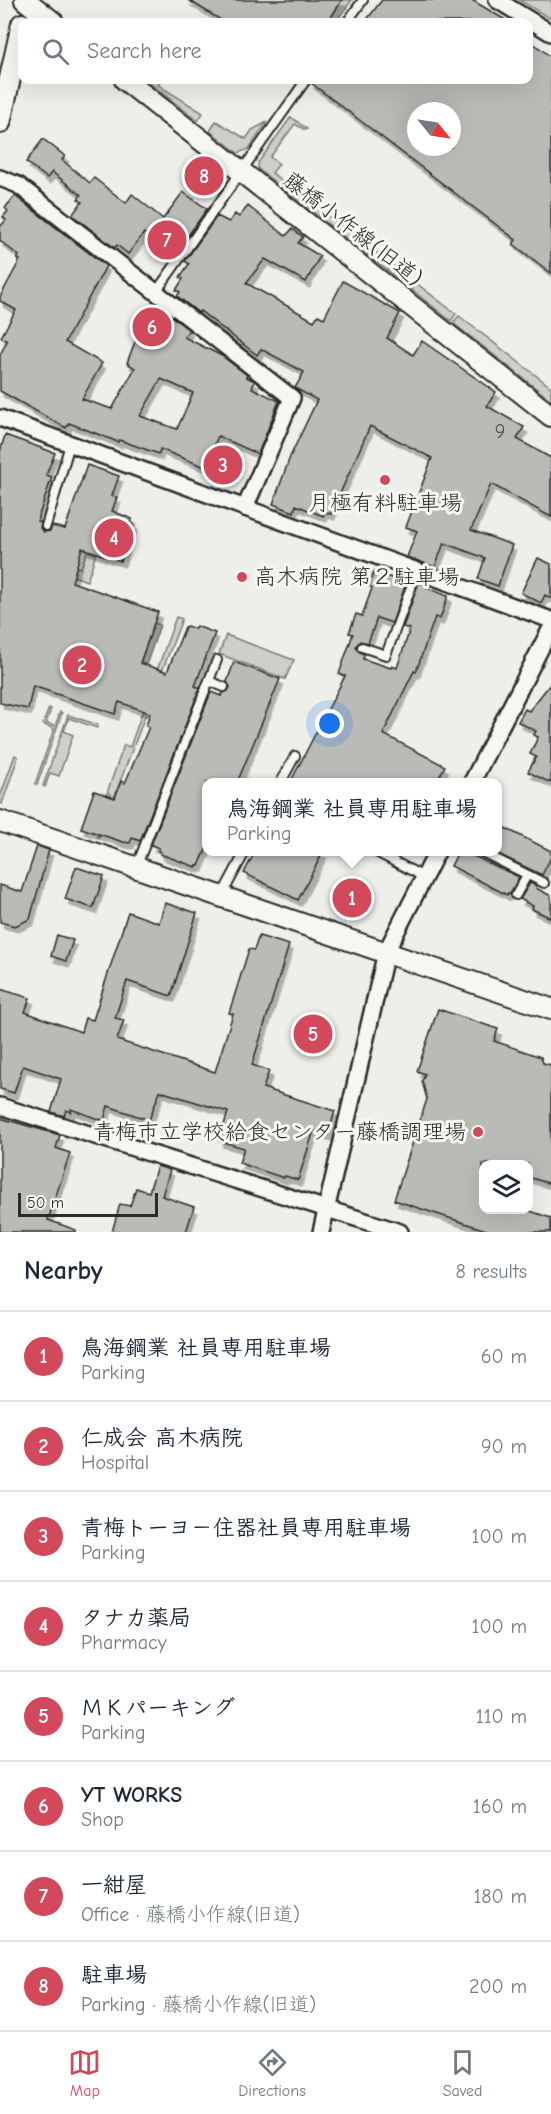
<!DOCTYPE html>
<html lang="en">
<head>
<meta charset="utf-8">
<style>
  :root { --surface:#fff; --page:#f6f6f7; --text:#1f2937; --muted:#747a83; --line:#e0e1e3; --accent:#d1495b }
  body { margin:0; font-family:"Comic Neue","Klee One",sans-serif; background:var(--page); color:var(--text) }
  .controls { position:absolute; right:18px; bottom:18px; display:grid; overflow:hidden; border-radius:12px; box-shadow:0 6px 24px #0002 }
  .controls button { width:54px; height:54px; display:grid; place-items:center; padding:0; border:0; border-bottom:2px solid var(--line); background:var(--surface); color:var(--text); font:30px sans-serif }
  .compass { position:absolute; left:407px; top:102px; width:54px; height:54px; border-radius:50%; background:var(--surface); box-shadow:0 6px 24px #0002; rotate:120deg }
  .scale { position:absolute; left:18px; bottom:15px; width:140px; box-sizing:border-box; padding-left:6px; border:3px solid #2b2b2b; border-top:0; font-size:16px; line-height:21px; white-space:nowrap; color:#2b2b2b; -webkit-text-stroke:4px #f6f6f2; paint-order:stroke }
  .you { position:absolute; left:330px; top:724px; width:21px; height:21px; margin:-15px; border:4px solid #fff; border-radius:50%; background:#1a73e8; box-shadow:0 0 0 9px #1a73e833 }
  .badge { display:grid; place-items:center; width:39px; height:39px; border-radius:50%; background:var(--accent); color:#fff; font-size:20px; font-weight:700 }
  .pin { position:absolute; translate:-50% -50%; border:3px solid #fff; box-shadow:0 2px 6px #0006 }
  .popup { position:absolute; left:202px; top:778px; width:300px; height:78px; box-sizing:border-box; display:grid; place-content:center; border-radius:12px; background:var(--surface); filter:drop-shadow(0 2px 4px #0005); font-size:20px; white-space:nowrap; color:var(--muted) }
  .popup b { font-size:22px; color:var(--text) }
  .popup::after { content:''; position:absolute; left:50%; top:100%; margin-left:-12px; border:12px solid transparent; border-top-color:var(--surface) }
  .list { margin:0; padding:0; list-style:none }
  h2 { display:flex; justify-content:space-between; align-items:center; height:78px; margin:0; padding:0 24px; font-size:26px }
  h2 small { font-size:20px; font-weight:400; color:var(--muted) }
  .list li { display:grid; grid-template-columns:39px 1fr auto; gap:18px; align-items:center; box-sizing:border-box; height:90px; padding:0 24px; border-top:2px solid var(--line) }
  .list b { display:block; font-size:22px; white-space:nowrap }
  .list p { margin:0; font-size:20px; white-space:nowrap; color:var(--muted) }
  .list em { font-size:20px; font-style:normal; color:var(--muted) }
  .icon { flex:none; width:33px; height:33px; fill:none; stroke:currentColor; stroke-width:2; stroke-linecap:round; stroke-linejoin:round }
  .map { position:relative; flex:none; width:551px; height:1232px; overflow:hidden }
  .search { position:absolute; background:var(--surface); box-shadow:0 6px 24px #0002; left:18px; right:18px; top:18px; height:66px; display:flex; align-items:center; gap:15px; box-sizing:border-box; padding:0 21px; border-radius:12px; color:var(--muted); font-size:22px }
  .sheet { height:798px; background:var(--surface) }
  nav { display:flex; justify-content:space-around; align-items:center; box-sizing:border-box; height:84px; border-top:2px solid var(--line); background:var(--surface); font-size:16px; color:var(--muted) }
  nav a { display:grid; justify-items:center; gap:3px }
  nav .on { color:var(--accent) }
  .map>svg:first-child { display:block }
</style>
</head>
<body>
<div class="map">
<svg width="551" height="1232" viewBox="0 0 551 1232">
  <defs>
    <filter id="shadow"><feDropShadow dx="3.5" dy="6" stdDeviation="0" flood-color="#0004"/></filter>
  </defs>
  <rect width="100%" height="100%" fill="#eeeeea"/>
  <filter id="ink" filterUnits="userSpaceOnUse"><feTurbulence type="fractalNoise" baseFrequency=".0167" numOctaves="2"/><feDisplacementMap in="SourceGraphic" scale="12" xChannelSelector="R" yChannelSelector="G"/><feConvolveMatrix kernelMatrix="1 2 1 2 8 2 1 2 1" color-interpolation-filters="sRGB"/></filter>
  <g filter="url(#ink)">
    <g fill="#cececa" stroke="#7c7c7a" stroke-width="1.5">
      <path d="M342 0H352L336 22H328Z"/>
      <path d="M519 0H551V19Z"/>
      <path d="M146 80H161L158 85 203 113 198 121Z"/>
      <path d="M291 117 307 129 305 130 295 124 270 157 279 164 272 173 402 272 397 278 258 169V163Z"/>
      <path d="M216 121 246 139 252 130 267 122 249 149 238 153 210 131Z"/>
      <path d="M416 283 456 314 451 321 411 289Z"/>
      <path d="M459 316 551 387V400L453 323Z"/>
      <path d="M0 544 81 568 87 551 96 554 87 581 0 550Z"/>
      <path d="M176 617 182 619 99 837 97 836 111 794 107 793 124 745 130 747Z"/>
      <path d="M154 623 160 625 135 697 129 695Z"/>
      <path d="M226 635 294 660 285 679 219 654Z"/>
      <path d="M49 708 51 709 46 723 55 726 60 712 62 713 37 785 35 784 54 729 43 724Z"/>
      <path d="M68 715 98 725 97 728 69 718 64 731 73 735 59 776 50 773 45 787 43 786Z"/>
      <path d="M15 755 18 757 2 804 0 803V797Z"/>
    </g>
    <g fill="#babab7" stroke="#2b2b2b" stroke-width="1.5" fill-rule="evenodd" filter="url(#shadow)">
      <path d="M188 0H342L328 22H224Z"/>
      <path d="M382 0H472L509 22H365Z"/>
      <path d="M528 39 551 57V273L513 244 516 240 311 83 312 80H528ZM416 111H452V147H416Z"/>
      <path d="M43 139 65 156 62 160 90 183 94 178 126 203 132 194 163 219 183 192 207 209 175 254 144 233 128 254 117 245 115 248 72 215 82 202 78 199 81 195 52 172 47 178 26 162Z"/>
      <path d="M15 196 106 266 65 342 102 363 82 399 112 409 135 368 127 363 134 344 150 314 163 322 167 313 189 330 184 337 222 356 247 375 246 377 255 381 252 388 279 401 258 454 218 436 205 467 160 449 159 454 119 440 118 442 69 423 66 428 0 391V355L7 341 1 337 16 310 0 301V297L20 260 17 259 19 256 0 241V227L6 220 3 217 8 211 5 208ZM161 379 193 393 177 429 140 416Z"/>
      <path d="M248 206 286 236 292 229 303 237 298 243 320 256 306 282 265 259 246 283 314 321 318 315 324 318 343 281 400 313 387 338 413 355 422 341 496 392 487 406 524 427 517 439 551 458V517L491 484 471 530 512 545 498 586 478 579 485 558 444 543 435 567 407 557 417 531 406 527 432 458 370 426 331 514 325 512 323 516 296 505 294 512 273 504 290 457 317 400 295 388 304 372 261 349 257 355 200 311 199 313 177 296 180 292 176 290 183 279 180 277 189 264 185 261 217 216 229 222 235 214 239 217Z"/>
      <path d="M5 435 55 453 46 475 52 477 37 521 41 522 40 528 44 532 50 531 52 526 65 529 87 465 119 476 112 496 117 497 112 511 132 519 131 523 134 524 121 561 82 548 72 582 158 612 140 663 167 672 185 627 187 626 195 629 196 626 215 633 195 686 200 688 140 841 132 838 130 843 123 842 81 828 94 791 115 798 121 781 125 783 149 727 146 726 150 713 119 702 115 714 33 686 28 709 0 703V452Z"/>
      <path d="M538 558 551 564V598L545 595 541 603 521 593Z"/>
      <path d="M374 572 398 580 400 575 408 578 392 623 377 618 368 643 360 641 356 646 358 651 364 654 363 659 391 668 392 666 397 668 410 629 403 627 419 582 429 585 427 588 448 596 440 619 435 617 416 672 414 671 383 734 445 766 436 783H290L345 676 339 674 353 634 349 633 356 614 362 616 372 588 369 586Z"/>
      <path d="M234 662 280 679 237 783H207V847L199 866 197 865 196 867 160 854 161 852 158 851 159 848 151 845 211 692 221 696 223 693 228 691 230 687 227 682Z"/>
      <path d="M551 683V783L528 772 536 757 530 754 538 737 534 735 536 731 518 722 525 709 529 711Z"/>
      <path d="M505 828 551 851V857L542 875 494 852H498V841Z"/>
      <path d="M37 846 49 850 30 919 15 926 0 922V885L22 892Z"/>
      <path d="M255 852H323L298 900 244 873Z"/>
      <path d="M458 852H465L519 877 510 894 508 893 507 895 451 866Z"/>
      <path d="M76 867 104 876 93 908 65 899Z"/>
      <path d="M530 883 537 886 536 888 551 896V918L532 909 533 906 520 899Z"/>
      <path d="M165 903 197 913 171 996 127 981 115 1018 124 1020 117 1040 215 1072 233 1014 229 1013 249 949 254 950 259 936 289 945 252 1065 269 1071 263 1088 335 1111 328 1135 314 1130 298 1180 285 1176 284 1178 239 1163 244 1148 219 1141 228 1112 160 1091 149 1120 108 1106 104 1120 98 1119 71 1109V1112L66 1110 64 1116 51 1112 61 1079 23 1066 14 1093 0 1089V989L30 998 25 1012 81 1032 85 1018 93 1020 128 912 159 923Z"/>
      <path d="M57 935 73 940 66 961 51 956Z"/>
      <path d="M438 1009 498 1029 494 1041 541 1057 543 1063 551 1065V1184L528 1177V1164H483V1209H524L551 1218V1232H492L394 1200 427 1099 422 1081 425 1074 417 1071Z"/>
      <path d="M0 1118 60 1135 56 1148 70 1153 48 1220 76 1230V1232H0Z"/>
      <path d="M157 1166 170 1170 162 1196 194 1207 186 1232H112L120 1204 130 1206 136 1188 149 1192Z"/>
    </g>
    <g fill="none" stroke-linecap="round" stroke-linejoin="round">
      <defs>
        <g id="service">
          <path d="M347 22 363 0"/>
          <path d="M156 292 306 80"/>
          <path d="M46 526 70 444"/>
          <path d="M362 647 386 655 417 571"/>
          <path d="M209 681 224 687"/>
          <path d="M281 782 295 756"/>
          <path d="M482 852 544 883"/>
          <path d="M378 853 424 877"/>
          <path d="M137 865 217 660"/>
          <path d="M222 895 245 852"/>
          <path d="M516 895 527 875"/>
        </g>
        <g id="minor">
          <path d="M497 0 551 33"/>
          <path d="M0 178 18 185 292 398 245 508"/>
          <path d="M0 418 551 620"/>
          <path d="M472 782 551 628"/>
          <path d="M0 1106 400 1232"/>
          <path d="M321 1232 386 952 437 852"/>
        </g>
        <g id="tertiary">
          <path d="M25 0 53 22"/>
          <path d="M125 80 551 416"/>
          <path d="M0 123 22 24"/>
          <path d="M0 821 551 1009"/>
        </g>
      </defs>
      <use href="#service" stroke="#2b2b2b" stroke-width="12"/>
      <use href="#minor" stroke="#2b2b2b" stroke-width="20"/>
      <use href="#tertiary" stroke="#2b2b2b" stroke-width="24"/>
      <use href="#service" stroke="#f6f6f2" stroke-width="8"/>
      <use href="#minor" stroke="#f6f6f2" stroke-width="15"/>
      <use href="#tertiary" stroke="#f6f6f2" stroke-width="20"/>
    </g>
  </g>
  <g fill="#d1495b" stroke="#f6f6f2" stroke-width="2">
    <circle cx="385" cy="480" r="6"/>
    <circle cx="242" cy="577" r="6"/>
    <circle cx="478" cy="1132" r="6"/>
  </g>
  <g text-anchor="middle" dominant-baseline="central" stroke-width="6" stroke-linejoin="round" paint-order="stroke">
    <g font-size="20" fill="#4f4f4e">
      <text x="500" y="431">9</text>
    </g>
    <g font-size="22" fill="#2b2b2b" stroke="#f6f6f2">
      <text transform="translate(353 229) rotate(38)">藤橋小作線(旧道)</text>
    </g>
    <g font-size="22" fill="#2b2b2b" stroke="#f6f6f2">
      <text x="385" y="503">月極有料駐車場</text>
      <text x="254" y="577" text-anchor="start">高木病院 第２駐車場</text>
      <text x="466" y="1132" text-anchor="end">青梅市立学校給食センター藤橋調理場</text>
    </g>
  </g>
</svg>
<div class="controls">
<button><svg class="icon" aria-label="layers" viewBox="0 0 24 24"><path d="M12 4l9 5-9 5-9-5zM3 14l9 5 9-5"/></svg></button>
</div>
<svg class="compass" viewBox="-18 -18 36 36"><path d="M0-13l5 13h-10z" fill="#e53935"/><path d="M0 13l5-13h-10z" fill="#747a83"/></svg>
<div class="scale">50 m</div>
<div class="you"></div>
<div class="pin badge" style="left:352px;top:898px">1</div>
<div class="popup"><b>鳥海鋼業 社員専用駐車場</b>Parking</div>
<div class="pin badge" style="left:82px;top:665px">2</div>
<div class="pin badge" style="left:223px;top:465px">3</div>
<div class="pin badge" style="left:114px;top:538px">4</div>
<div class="pin badge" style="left:313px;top:1034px">5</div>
<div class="pin badge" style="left:152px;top:327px">6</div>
<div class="pin badge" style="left:167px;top:240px">7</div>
<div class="pin badge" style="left:204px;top:176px">8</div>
<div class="search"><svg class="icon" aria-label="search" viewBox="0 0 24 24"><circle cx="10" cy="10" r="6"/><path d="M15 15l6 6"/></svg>Search here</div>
</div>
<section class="sheet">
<h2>Nearby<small>8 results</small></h2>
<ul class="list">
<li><span class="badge">1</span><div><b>鳥海鋼業 社員専用駐車場</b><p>Parking</p></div><em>60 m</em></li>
<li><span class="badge">2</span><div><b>仁成会 高木病院</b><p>Hospital</p></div><em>90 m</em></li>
<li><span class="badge">3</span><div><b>青梅トーヨ－住器社員専用駐車場</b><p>Parking</p></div><em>100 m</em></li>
<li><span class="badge">4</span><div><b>タナカ薬局</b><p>Pharmacy</p></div><em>100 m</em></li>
<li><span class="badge">5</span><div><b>ＭＫパーキング</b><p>Parking</p></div><em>110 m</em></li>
<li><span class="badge">6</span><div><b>YT WORKS</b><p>Shop</p></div><em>160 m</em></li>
<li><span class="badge">7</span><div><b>一紺屋</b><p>Office · 藤橋小作線(旧道)</p></div><em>180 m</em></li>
<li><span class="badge">8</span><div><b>駐車場</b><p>Parking · 藤橋小作線(旧道)</p></div><em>200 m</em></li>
</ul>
</section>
<nav>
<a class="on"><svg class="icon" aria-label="map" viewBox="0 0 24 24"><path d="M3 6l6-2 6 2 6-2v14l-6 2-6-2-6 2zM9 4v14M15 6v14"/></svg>Map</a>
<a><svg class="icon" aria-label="directions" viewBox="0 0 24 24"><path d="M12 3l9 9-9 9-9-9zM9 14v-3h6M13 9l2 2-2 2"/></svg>Directions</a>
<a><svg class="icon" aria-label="saved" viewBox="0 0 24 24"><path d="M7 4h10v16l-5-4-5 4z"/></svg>Saved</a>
</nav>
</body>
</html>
